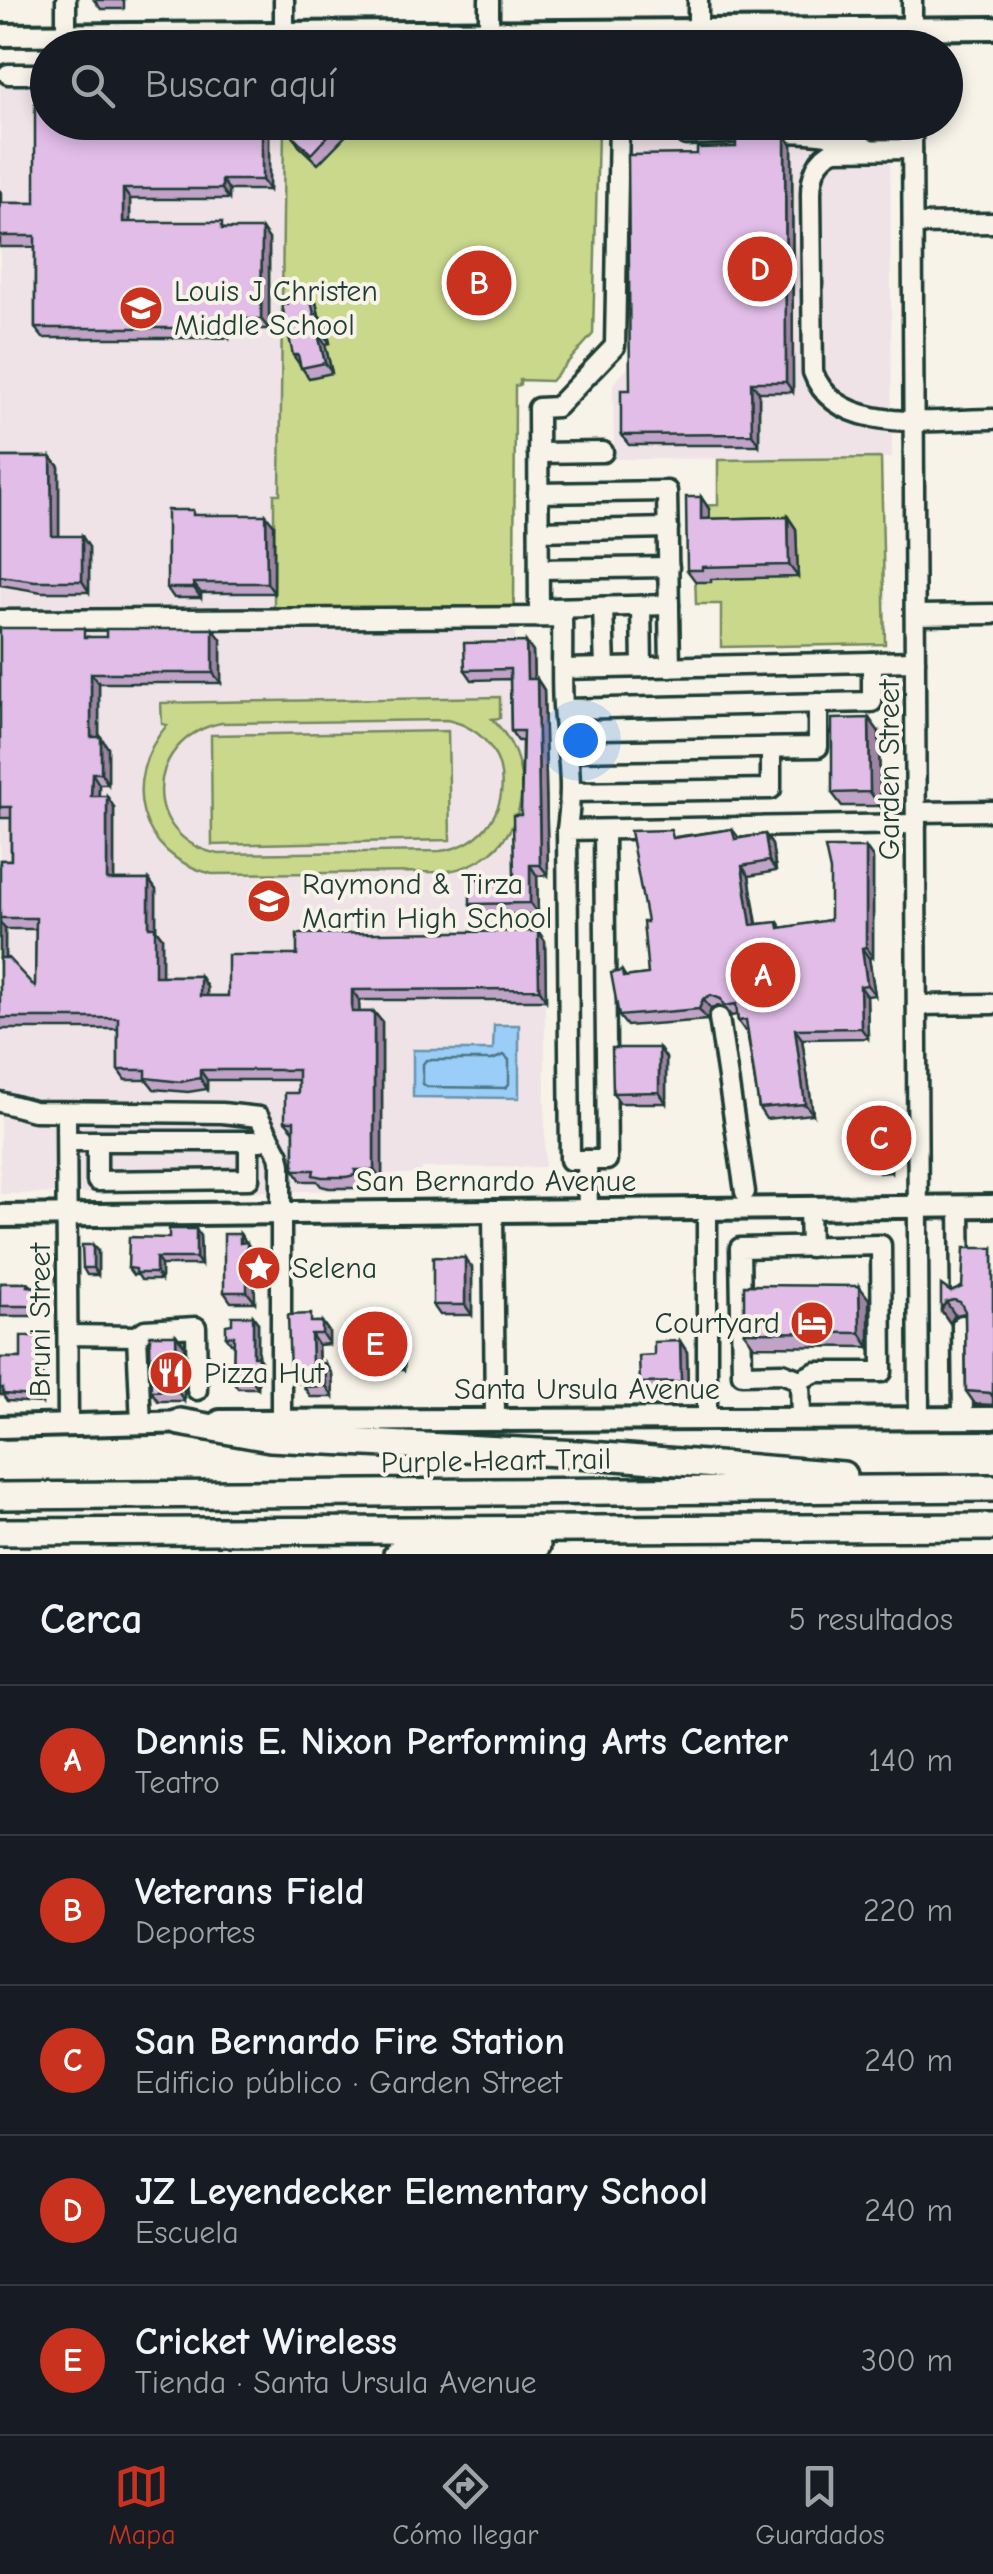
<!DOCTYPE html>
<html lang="es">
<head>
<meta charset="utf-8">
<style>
  :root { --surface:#171b24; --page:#242831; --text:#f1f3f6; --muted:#9ea1a6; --line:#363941; --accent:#c8321e }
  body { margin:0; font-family:"Comic Neue",sans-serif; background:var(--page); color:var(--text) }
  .you { position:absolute; left:580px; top:740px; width:35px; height:35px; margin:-25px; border:8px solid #fff; border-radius:50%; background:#1a73e8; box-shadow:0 0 0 15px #1a73e833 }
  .badge { display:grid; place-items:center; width:65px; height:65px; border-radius:50%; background:var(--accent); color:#fff; font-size:32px; font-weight:700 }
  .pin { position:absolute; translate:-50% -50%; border:5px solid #fff; box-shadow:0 2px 10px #0006 }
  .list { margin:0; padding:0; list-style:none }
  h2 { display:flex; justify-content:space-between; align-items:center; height:130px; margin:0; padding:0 40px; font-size:42px }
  h2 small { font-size:32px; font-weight:400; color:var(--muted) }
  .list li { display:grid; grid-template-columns:65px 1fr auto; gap:30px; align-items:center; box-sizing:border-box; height:150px; padding:0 40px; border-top:2px solid var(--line) }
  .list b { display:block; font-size:38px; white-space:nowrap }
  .list p { margin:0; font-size:32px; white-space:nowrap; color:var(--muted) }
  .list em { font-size:32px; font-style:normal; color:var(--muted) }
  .icon { flex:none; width:55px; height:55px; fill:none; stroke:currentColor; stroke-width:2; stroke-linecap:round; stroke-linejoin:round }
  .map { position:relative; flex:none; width:993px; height:1554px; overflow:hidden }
  .search { position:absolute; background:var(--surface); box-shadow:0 5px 15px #0003; left:30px; right:30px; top:30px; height:110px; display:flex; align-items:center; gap:25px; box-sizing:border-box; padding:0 35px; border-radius:55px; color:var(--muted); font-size:38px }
  .sheet { height:880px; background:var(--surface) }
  nav { display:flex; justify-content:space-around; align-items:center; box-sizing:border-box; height:140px; border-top:2px solid var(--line); background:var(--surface); font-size:28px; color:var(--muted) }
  nav a { display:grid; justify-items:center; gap:5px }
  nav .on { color:var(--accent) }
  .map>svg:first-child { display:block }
</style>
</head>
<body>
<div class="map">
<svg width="993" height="1554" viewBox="0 0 993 1554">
  <rect width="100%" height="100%" fill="#f7f3e8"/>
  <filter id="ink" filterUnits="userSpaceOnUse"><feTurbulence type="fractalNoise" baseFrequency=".01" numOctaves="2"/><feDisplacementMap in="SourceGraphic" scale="20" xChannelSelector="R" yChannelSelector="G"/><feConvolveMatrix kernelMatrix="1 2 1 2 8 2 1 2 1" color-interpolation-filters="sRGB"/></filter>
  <g filter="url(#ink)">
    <g fill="#f0e3e8">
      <path d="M0 62H47L48 122 284 123 280 495 275 494 274 609H514L516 652H533L534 679 544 684 548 875 537 876V888L538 941H545V1167L422 1168 421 1174H386L385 1190 0 1194Z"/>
      <path d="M890 127 892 458 614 459 613 384 630 366 631 135 637 130Z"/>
    </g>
    <g fill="#cad88c" stroke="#748a60" stroke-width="2.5" fill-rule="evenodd">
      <path d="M514 122 515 133 598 131 593 334 551 381 520 380V385L515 386 514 609 274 610V494H280L284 123Z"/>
      <path d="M881 458 885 644 721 647V604H696L693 506 718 505V460Z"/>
      <path d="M500 697V718L492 719C548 774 521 865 440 872L212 874C138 856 119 781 167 725L162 724 161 703ZM447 720C524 736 518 841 440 851L219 854C140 839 143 739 221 723Z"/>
      <path d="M448 731 450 840 212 845 211 735Z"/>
    </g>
    <path fill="#9acef8" stroke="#6994aa" stroke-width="2.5" d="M494 1025H519V1098L413 1097V1050H493Z"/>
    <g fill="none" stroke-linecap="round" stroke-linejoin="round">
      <path stroke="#507782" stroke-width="2.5" d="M504 1055 509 1060V1084L505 1088 428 1087 423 1084V1064L426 1060H492Z"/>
      <defs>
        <g id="minor">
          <path d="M66 0V48"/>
          <path d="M489 0V32"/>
          <path d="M698 0V31"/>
          <path d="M912 0V48"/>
          <path d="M739 30 740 48"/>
          <path d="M279 48 284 34V0"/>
          <path d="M8 74H48"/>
          <path d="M277 122V123"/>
          <path d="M912 122 919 1418"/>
          <path d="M686 135C734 134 831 123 869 149"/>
          <path d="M912 149 835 150C817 157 811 176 811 194L813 372C836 437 939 419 993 419"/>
          <path d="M913 224 993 223"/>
          <path d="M538 453 603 452"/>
          <path d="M538 493 667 491 670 667"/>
          <path d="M539 531 668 528"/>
          <path d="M539 569 669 567"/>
          <path d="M641 606 642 667"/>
          <path d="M603 607 605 668"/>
          <path d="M550 608 669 605"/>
          <path d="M915 615 993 614"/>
          <path d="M539 617 538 408 557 407 615 346 619 122"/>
          <path d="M0 620 562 617C563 656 560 697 566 736 570 768 572 797 567 830"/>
          <path d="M563 669 915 661"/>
          <path d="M565 709 872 702V662"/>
          <path d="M569 751 818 747V703"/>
          <path d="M571 792 771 789V748"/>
          <path d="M916 812 993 811"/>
          <path d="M917 1005 993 1004"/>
          <path d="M719 1018 745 1192"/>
          <path d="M0 1102 34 1111 222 1113 259 1117 279 1155 281 1165V1420"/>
          <path d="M66 1112 68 1426"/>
          <path d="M67 1141H261"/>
          <path d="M97 1141V1181L249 1179V1141"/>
          <path d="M587 1160H607L604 830"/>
          <path d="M960 1206 961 1293"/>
          <path d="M809 1208 810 1247"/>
          <path d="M588 1210 587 1160H570L567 830 916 824"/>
          <path d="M493 1211 495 1418"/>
          <path d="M962 1325 963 1418"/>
          <path d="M68 1335 137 1336 145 1330 196 1327 197 1390"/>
          <path d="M137 1336 141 1424"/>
          <path d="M800 1380 782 1373 742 1374 740 1248 881 1245 882 1372H816L800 1380 801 1419"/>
          <path d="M707 1420V1209"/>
        </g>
        <g id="major">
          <path d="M0 35 993 28"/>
          <path d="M0 1216 993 1206"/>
          <path d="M220 1421 993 1418"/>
          <path d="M0 1427 191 1422"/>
        </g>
        <g id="highway">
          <path d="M180 1422 270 1438 578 1454 843 1475"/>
          <path d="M0 1496 993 1488"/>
          <path d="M0 1532 993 1527"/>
          <path d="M397 1554 537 1546"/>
        </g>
      </defs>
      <use href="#minor" stroke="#1f3d34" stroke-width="25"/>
      <use href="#major" stroke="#1f3d34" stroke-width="28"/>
      <use href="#highway" stroke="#1f3d34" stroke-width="32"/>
      <use href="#minor" stroke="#f7f3e8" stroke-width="18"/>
      <use href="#major" stroke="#f7f3e8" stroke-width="20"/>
      <use href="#highway" stroke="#f7f3e8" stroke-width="25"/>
    </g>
    <g fill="#c2a3c8" stroke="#1f3d34" stroke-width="2.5" fill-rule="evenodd">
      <path d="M94 0H124V9H101Z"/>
      <path d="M48 122H265L269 132V190H229V199H130V222L228 229 269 239V329H229V338H43L35 328V247H0V191L2 193V203H35Z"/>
      <path d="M304 122H359L318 164 299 146 292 135Z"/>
      <path d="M792 145 793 392H759V445H629L621 435 630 390 697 154 736 147Z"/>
      <path d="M309 292 316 302 319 315 325 324 330 343 325 344 332 373 309 378 293 355 287 304Z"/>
      <path d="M0 457H51L59 467V536L89 547V592H42L0 585Z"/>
      <path d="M701 497 709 509 710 519 788 517 796 529 798 577 711 579V582H696L687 570Z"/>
      <path d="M196 515 274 525V593H201V598H174L167 588Z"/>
      <path d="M0 628 90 637 221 639V683H99V737L108 748V784H99V796L114 807V880H149L156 890V929L162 937V976H200L207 987V996H228L297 955 538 931 545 941 546 1000H359V1012H374L382 1022V1181H362V1186L354 1188H329L321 1186 317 1181H301L294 1170V1131L285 1121 298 1093V1080H207V1089L188 1092 154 1089 147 1080H125L118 1070V1029H0V860H11V818H0ZM5 929H36L35 987 5 958Z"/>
      <path d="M533 652 534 679H537L544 690 548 875 537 876 538 914 477 915 470 904 514 878 521 815 522 741H518L511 731 510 679 472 680 465 670Z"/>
      <path d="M879 732 880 806H842L832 793Z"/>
      <path d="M732 829 739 838 765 834 772 845 776 871 749 876 757 924 778 922 782 928 830 920 873 858V957L869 958 875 995 867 996 868 1038 802 1039 813 1114 766 1119 759 1108 747 1031H745L738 1021 737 1015 731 1016 726 1009 718 1006 711 1009 707 1020 627 1026 619 1016 622 971 626 977 648 974 647 922 676 837Z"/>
      <path d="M659 1048 666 1058V1103H620L613 1093Z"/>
      <path d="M874 1110 881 1123H884L891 1133V1172L879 1173 876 1167 865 1168 857 1157V1151L850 1141 857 1123Z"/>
      <path d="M240 1234 254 1253 255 1302H231L224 1292Z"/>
      <path d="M200 1236 201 1265H161V1280H141L138 1275H133L128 1268 169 1238Z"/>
      <path d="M993 1248V1405L975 1404 966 1391 965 1313 955 1315 950 1323 941 1310 951 1292 962 1287Z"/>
      <path d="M98 1252V1275H87L83 1268Z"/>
      <path d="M472 1268V1315H440L433 1305Z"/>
      <path d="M0 1283H28L45 1297 44 1316H0Z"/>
      <path d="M869 1299V1347L754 1346 744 1332Z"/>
      <path d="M316 1322H322L329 1332V1344L318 1345 319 1364 332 1374 333 1397H311L304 1387V1383H298L290 1373Z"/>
      <path d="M258 1323V1357L262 1363V1379H258V1388H238L233 1381 234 1343H231L226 1336Z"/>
      <path d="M389 1330 405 1352 404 1370 354 1369 346 1359Z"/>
      <path d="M176 1335 184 1345V1401H158L151 1391Z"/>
      <path d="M680 1341 687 1352 688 1392 647 1393 640 1383 654 1355Z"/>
      <path d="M42 1343V1403L7 1401 3 1395H0V1358H21Z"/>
    </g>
    <g fill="#9e84a2" stroke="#1f3d34" stroke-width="2.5">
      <path d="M262 122H265L269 132V190L262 180Z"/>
      <path d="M785 134 792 145 793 392 786 382Z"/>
      <path d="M222 180 229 190V199L222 189Z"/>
      <path d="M123 189 130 199V232L123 222Z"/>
      <path d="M262 229 269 239V329L261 319Z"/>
      <path d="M309 292 316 302 319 315 325 324 330 343 322 333 314 314Z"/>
      <path d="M222 319 229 329V338L222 328Z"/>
      <path d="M318 334 325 344 332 373 325 363Z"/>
      <path d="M751 382 759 392V445L752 434Z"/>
      <path d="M51 457 59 467V547L52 536Z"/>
      <path d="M701 497 709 509 710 531 701 519Z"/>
      <path d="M266 515 274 525V593L267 583Z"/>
      <path d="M788 517 796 529 798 577 789 565Z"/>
      <path d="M82 536 89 547V592L82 581Z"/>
      <path d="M193 583 201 593V598L194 588Z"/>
      <path d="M213 629 221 639V683L213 673Z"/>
      <path d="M526 642 533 652 534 690 527 679Z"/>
      <path d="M91 673 99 683V748L91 737Z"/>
      <path d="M537 679 544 690 548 875 540 865Z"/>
      <path d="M869 718 879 732 880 806 870 792Z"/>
      <path d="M101 737 108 748V784L101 773Z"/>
      <path d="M92 773 99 784 98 807 91 796Z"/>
      <path d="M107 796 114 807V890L107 880Z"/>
      <path d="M765 834 772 845 776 871 769 861Z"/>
      <path d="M866 848 873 858V957L866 947Z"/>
      <path d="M530 865 537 876 538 914 530 903Z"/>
      <path d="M742 866 749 876 758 935 751 925Z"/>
      <path d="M149 880 156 890V929L162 937V987L155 976 149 927Z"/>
      <path d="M0 922 5 929V969L0 962Z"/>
      <path d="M538 931 545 941 546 1000 539 989Z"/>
      <path d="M862 948 869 958 875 995 867 985Z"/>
      <path d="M200 976 207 987V1006L200 996Z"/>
      <path d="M860 986 867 996 868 1038 861 1028Z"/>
      <path d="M352 990 359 1000 360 1022 352 1012Z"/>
      <path d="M703 999 711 1009 707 1020 699 1009Z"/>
      <path d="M374 1012 382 1022V1181L374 1170Z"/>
      <path d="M795 1029 802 1039 813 1114 805 1104Z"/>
      <path d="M659 1048 666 1058V1103L659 1092Z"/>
      <path d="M200 1070 207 1080V1089L200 1078Z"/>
      <path d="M874 1110 881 1120V1133L874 1123Z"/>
      <path d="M884 1123 891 1133V1172L884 1162Z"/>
      <path d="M355 1170 362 1181V1186L355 1175Z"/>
      <path d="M196 1229 200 1236 201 1265 196 1258Z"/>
      <path d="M240 1234 254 1253 255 1302 247 1292Z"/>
      <path d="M93 1245 98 1252V1275L93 1268Z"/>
      <path d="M156 1258 161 1265V1280L156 1273Z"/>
      <path d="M465 1258 472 1268V1315L465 1305Z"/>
      <path d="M859 1286 869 1299V1347L860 1333Z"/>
      <path d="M37 1287 45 1297 44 1316 37 1306Z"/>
      <path d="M946 1302 955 1315 950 1323 941 1310Z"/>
      <path d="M253 1316 258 1323V1357L262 1363V1379L257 1372 253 1356Z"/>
      <path d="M322 1322 329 1332V1344L322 1334Z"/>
      <path d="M389 1330 396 1341V1352L389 1342Z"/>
      <path d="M311 1334 318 1345 319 1374 312 1364Z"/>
      <path d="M176 1335 184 1345V1401L177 1390Z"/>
      <path d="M37 1336 42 1343V1403L37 1396Z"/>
      <path d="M680 1341 687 1352 688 1392 681 1382Z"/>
      <path d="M397 1342 405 1352 404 1370 397 1359Z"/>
      <path d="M325 1363 332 1374 333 1397 326 1386Z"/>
      <path d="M253 1372 258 1379V1388L253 1381Z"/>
    </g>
    <g fill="#e1bde8" stroke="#1f3d34" stroke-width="2.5">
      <path d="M35 83H48V122H262V180H222V189H123V222H222V229H262L261 319H222V328H35V236H0V203H35Z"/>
      <path d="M304 122H341L311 154 292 135Z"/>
      <path d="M785 134 786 382H751L752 434 621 435V390H630L628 155 697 154V148L736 147V135Z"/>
      <path d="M309 292 314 314H318L322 333 318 334 325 363 301 368 298 355H293L282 305 287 304 285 297Z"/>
      <path d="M0 457H51L52 536H82V581H35L0 576Z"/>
      <path d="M686 497H701V519L788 517 789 565 702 567V570H687Z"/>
      <path d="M167 510H193V515H266L267 583H193L194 588H167Z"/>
      <path d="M0 628H84V637H106V629H213V673H91V737H101V773H92L91 796H107V880H149V927H155V976H200V996H228V955H297V934L538 931 539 989 352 990V1012H374V1170H355V1175L346 1177H322L313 1175 314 1170H294V1121H285V1093H298V1070H200V1078L181 1082 146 1078V1070H118V1018H0V958H8L35 987 36 918H0V860H11V807H0Z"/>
      <path d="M526 642 527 679H537L540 865H530V903L470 904V879L514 878 513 815H521L523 731H511L510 669 465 670 464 643Z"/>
      <path d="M869 718 870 792 832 793V719Z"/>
      <path d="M732 829 735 839 765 834 769 861 742 866 751 925 778 922 779 928 830 920V871L825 848H866V947L862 948 867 985 860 986 861 1028 795 1029 805 1104 759 1108 746 1020 738 1021 736 1004 724 1006 721 999 711 995 703 999 699 1009 619 1016 611 973 622 971 623 977 648 974 643 922H647L630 831 671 830 673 838Z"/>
      <path d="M612 1048H659V1092L613 1093Z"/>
      <path d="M857 1110H874V1123H884V1162H872V1157H857V1141H850V1123H857Z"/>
      <path d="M169 1229H196V1258H156V1273H136V1269L128 1268 129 1237 169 1238Z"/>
      <path d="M224 1234H240V1243L247 1242V1292H224Z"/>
      <path d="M82 1245H93V1268H83Z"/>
      <path d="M964 1248H993V1397L990 1393 966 1391 965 1311 960 1302 954 1300 946 1302 941 1310V1285L951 1292 962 1287Z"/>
      <path d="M433 1257 465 1258V1305H433Z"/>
      <path d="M0 1283H28L27 1286 37 1287V1306H0Z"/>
      <path d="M744 1285 859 1286 860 1333 744 1332Z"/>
      <path d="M311 1314V1322H322V1334H311L312 1364 325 1363 326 1386 304 1387V1372L290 1373 288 1315Z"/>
      <path d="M232 1316H253V1356H258L257 1372H253V1381H233L234 1336H226V1325L232 1324Z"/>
      <path d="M346 1330H389V1342H397V1359H346Z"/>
      <path d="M150 1335H176L177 1390 151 1391Z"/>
      <path d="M21 1336H37V1396L3 1394V1388H0V1358H21Z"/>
      <path d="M680 1341 681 1382 640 1383 639 1356 654 1355V1342Z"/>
    </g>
  </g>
  <defs>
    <symbol id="school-disc" viewBox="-11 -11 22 22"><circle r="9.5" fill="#c8321e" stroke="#f7f3e8"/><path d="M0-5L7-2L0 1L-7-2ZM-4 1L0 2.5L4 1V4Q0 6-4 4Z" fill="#fff"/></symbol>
    <symbol id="sight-disc" viewBox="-11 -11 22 22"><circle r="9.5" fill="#c8321e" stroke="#f7f3e8"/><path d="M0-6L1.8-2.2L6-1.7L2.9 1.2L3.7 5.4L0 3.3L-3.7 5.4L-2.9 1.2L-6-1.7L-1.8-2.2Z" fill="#fff"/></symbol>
    <symbol id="hotel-disc" viewBox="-11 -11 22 22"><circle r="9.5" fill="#c8321e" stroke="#f7f3e8"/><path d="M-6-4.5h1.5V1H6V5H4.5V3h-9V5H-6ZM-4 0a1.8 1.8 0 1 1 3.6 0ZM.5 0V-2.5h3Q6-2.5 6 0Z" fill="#fff"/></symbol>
    <symbol id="restaurant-disc" viewBox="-11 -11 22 22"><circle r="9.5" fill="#c8321e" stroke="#f7f3e8"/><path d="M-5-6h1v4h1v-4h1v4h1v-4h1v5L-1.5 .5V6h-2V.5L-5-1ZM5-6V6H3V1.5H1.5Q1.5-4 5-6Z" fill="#fff"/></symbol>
  </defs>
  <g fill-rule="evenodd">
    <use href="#school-disc" x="116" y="283" width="50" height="50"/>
    <use href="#school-disc" x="244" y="876" width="50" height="50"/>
    <use href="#sight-disc" x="234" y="1243" width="50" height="50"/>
    <use href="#hotel-disc" x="787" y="1298" width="50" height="50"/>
    <use href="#restaurant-disc" x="146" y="1348" width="50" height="50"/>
  </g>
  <g text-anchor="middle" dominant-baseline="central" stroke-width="8" stroke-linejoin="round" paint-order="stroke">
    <g font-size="30" fill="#1f3d34" stroke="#f7f3e8" text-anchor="start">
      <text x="174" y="291">Louis J Christen<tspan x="174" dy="34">Middle School</tspan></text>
      <text x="302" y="884">Raymond &amp; Tirza<tspan x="302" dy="34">Martin High School</tspan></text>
      <text x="292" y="1268">Selena</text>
      <text x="780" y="1323" text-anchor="end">Courtyard</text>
      <text x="204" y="1373">Pizza Hut</text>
    </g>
    <g font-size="30" fill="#1f3d34" stroke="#f7f3e8">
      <text transform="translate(889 770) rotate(-90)">Garden Street</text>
      <text x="496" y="1181">San Bernardo Avenue</text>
      <text transform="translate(40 1320) rotate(-90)">Bruni Street</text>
      <text x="587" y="1389">Santa Ursula Avenue</text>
      <text transform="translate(496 1461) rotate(-1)">Purple Heart Trail</text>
    </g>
  </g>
</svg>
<div class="you"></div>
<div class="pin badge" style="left:763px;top:975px">A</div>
<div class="pin badge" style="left:479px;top:283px">B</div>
<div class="pin badge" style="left:879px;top:1138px">C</div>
<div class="pin badge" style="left:760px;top:269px">D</div>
<div class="pin badge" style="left:375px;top:1344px">E</div>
<div class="search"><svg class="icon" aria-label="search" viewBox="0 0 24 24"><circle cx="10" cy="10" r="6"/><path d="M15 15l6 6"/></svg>Buscar aquí</div>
</div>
<section class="sheet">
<h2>Cerca<small>5 resultados</small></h2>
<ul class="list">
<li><span class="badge">A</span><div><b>Dennis E. Nixon Performing Arts Center</b><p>Teatro</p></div><em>140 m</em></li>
<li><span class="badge">B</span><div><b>Veterans Field</b><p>Deportes</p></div><em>220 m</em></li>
<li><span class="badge">C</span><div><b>San Bernardo Fire Station</b><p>Edificio público · Garden Street</p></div><em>240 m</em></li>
<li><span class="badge">D</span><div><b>JZ Leyendecker Elementary School</b><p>Escuela</p></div><em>240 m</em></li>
<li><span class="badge">E</span><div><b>Cricket Wireless</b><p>Tienda · Santa Ursula Avenue</p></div><em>300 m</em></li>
</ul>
</section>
<nav>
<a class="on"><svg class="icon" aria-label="map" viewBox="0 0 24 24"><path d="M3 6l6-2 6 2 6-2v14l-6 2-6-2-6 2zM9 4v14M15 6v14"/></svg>Mapa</a>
<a><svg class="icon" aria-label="directions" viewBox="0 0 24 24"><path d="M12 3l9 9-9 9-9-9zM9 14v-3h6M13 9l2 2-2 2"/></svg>Cómo llegar</a>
<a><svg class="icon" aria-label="saved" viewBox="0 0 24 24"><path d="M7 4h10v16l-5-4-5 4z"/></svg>Guardados</a>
</nav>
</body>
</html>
